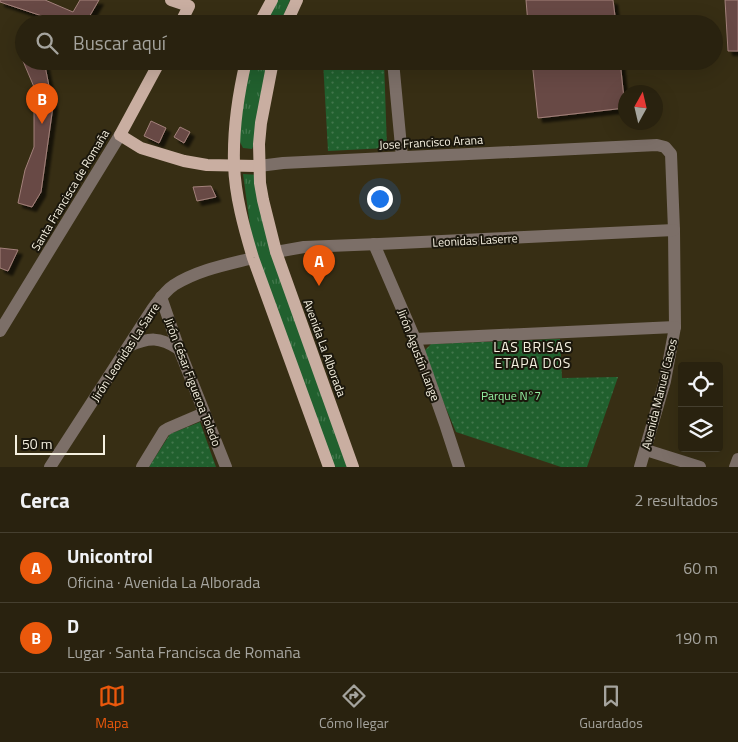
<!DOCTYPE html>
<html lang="es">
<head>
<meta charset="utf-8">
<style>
  :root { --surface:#29220f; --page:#352f1d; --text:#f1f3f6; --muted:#a5a49e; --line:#453f2f; --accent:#ea580c }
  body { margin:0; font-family:"Titillium Web",sans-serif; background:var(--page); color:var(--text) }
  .controls { position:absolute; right:15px; bottom:15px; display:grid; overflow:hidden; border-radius:5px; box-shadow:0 5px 20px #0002 }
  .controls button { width:45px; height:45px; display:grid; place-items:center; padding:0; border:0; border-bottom:1px solid var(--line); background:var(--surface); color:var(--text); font:25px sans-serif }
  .compass { position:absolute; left:618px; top:85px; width:45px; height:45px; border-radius:50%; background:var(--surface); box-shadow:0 5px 20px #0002; rotate:8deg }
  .scale { position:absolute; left:15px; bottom:12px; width:90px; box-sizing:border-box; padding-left:5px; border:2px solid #f5f0e0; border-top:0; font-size:14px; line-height:18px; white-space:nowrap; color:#f5f0e0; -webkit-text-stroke:4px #1b170c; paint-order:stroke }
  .you { position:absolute; left:379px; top:198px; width:18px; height:18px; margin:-12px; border:4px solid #fff; border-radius:50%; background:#1a73e8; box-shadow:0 0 0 8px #1a73e833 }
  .badge { display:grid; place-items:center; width:32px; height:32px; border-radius:50%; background:var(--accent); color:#fff; font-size:16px; font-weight:700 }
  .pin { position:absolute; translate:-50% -41px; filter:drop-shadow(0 1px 2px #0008) }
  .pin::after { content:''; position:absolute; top:26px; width:18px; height:15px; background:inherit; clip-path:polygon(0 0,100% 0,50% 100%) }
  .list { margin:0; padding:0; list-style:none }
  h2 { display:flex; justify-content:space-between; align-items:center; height:65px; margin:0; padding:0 20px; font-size:21px }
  h2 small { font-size:16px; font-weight:400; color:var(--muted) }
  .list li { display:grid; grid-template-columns:32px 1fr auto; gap:15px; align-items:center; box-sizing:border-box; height:70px; padding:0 20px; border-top:1px solid var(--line) }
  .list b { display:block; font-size:19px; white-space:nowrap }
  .list p { margin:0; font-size:16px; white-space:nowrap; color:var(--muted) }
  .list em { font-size:16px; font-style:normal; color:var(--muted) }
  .icon { flex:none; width:28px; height:28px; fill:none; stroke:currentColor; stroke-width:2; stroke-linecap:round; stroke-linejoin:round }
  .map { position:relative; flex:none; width:738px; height:467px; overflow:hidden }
  .search { position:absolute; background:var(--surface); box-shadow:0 5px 20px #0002; left:15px; right:15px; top:15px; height:55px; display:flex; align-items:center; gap:12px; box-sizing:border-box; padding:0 18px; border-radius:28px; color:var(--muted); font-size:19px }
  .sheet { height:205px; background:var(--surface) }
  nav { display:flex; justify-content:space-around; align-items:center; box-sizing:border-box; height:70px; border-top:1px solid var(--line); background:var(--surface); font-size:14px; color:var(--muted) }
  nav a { display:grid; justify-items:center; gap:2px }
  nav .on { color:var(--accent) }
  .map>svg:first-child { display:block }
</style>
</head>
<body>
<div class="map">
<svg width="738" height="467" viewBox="0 0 738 467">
  <defs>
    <pattern id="grass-tufts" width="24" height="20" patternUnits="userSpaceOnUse" patternTransform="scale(1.25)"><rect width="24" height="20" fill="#21602e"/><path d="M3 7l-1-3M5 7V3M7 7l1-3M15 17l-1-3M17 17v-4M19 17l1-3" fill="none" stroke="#42774c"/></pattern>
    <pattern id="park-dots" width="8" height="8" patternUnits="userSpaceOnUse" patternTransform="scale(1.25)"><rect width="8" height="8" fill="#21602e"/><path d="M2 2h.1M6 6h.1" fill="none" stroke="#42774c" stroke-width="1.8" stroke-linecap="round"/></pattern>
    <filter id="shadow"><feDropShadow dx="4.5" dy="4.5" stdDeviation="1" flood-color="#0009"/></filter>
  </defs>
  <rect width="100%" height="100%" fill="#372e14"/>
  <g fill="url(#grass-tufts)">
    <path d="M276 0H290L280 24H264Z"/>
    <path d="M251 61H267L256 140 252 149 243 148 239 140 243 102Z"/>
    <path d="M243 174 261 175 270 246 347 467H333L260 264 251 233Z"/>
  </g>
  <g fill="url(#park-dots)">
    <path d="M323 61H384L387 148 328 151Z"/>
    <path d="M560 339 562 378 618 377 587 467H561L456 432 424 356 425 350 431 344Z"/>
    <path d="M200 422 216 467H149L170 434Z"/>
  </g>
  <g fill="#684944" stroke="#a3817b" filter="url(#shadow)">
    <path d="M0 0H45L73 12 80 0H99L85 24H57L48 18 0 2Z"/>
    <path d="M526 0H613L616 24H528Z"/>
    <path d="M725 0H738V51H728Z"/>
    <path d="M23 61H44L53 106 41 192 32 207 18 203 25 170 34 147V87Z"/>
    <path d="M532 61H620L625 108 538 118Z"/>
    <path d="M151 121 166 128 159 143 144 136Z"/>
    <path d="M180 127 190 132 184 143 174 137Z"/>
    <path d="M211 186 216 197 197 201 193 187Z"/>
    <path d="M0 248 18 250 8 271 0 268Z"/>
  </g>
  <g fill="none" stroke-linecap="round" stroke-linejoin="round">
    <g stroke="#7c6f68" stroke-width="12">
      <path d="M393 61 402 157"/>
      <path d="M259 166 283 163 657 145 665 147 671 154 674 230 675 327 665 381 640 467"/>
      <path d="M374 244 415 339 445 424 459 467"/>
      <path d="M276 252 304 247 379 244 674 230"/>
      <path d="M161 297 179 349 226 467"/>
      <path d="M0 331 120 135"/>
      <path d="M415 339 675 327"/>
      <path d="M129 346C150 337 159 337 179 349"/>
      <path d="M646 450 700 467"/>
      <path d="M50 467 153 308C159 300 165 291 174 285 198 270 225 265 253 258"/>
      <path d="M142 467 164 431 169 428 204 413"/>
      <path d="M735 467 738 459"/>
    </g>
    <g stroke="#c9aea1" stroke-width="12">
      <path d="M171 0 189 6 180 24"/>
      <path d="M259 24 272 0"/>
      <path d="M286 24 297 0"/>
      <path d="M160 61 120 135 141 148 184 161 207 165 259 166"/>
      <path d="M246 61C238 95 233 130 234 164 235 196 244 228 253 258L329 467"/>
      <path d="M273 61 261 123 259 144 260 183 263 200 276 252 353 467"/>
    </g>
  </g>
  <g text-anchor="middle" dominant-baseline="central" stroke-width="4" stroke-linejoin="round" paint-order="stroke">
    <g font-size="12" fill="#f5f0e0" stroke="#1b170c">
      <text transform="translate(431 142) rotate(-3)">Jose Francisco Arana</text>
      <text transform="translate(70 190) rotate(-59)">Santa Francisca de Romaña</text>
      <text transform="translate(475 240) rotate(-3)">Leonidas Laserre</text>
      <text transform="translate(325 348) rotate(70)">Avenida La Alborada</text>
      <text transform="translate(125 352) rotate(-57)">Jirón Leonidas La Sarre</text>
      <text transform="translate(419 355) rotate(69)">Jirón Agustín Lange</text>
      <text transform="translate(193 382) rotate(69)">Jirón César Figueroa Toledo</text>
      <text transform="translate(659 394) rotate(-76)">Avenida Manuel Casos</text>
    </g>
    <g font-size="12" fill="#94f2a2" stroke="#1b170c">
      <text x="511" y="395">Parque N°7</text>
    </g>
    <g font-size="14" letter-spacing="1" fill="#f5f0e0" stroke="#1b170c">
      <text x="533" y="346">LAS BRISAS<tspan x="533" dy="16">ETAPA DOS</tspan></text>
    </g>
  </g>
</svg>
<div class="controls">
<button><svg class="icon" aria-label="locate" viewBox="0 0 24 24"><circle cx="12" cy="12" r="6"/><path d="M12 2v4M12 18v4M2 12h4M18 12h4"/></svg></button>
<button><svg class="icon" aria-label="layers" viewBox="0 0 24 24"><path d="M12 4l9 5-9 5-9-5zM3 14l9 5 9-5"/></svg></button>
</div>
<svg class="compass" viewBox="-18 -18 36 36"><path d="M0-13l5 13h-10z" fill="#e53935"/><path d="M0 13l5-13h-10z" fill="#a5a49e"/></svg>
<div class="scale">50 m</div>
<div class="you"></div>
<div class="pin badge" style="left:319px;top:286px">A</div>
<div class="pin badge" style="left:42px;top:124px">B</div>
<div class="search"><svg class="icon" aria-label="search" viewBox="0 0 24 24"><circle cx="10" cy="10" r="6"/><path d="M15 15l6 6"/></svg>Buscar aquí</div>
</div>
<section class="sheet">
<h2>Cerca<small>2 resultados</small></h2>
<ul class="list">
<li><span class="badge">A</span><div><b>Unicontrol</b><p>Oficina · Avenida La Alborada</p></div><em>60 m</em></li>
<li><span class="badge">B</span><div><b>D</b><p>Lugar · Santa Francisca de Romaña</p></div><em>190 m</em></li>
</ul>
</section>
<nav>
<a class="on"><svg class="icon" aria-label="map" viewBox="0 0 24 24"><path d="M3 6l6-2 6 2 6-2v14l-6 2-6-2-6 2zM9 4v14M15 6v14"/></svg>Mapa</a>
<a><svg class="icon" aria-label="directions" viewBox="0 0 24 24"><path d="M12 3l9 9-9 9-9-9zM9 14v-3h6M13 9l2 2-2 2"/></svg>Cómo llegar</a>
<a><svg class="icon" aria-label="saved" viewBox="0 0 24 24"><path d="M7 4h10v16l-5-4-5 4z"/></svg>Guardados</a>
</nav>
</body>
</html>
